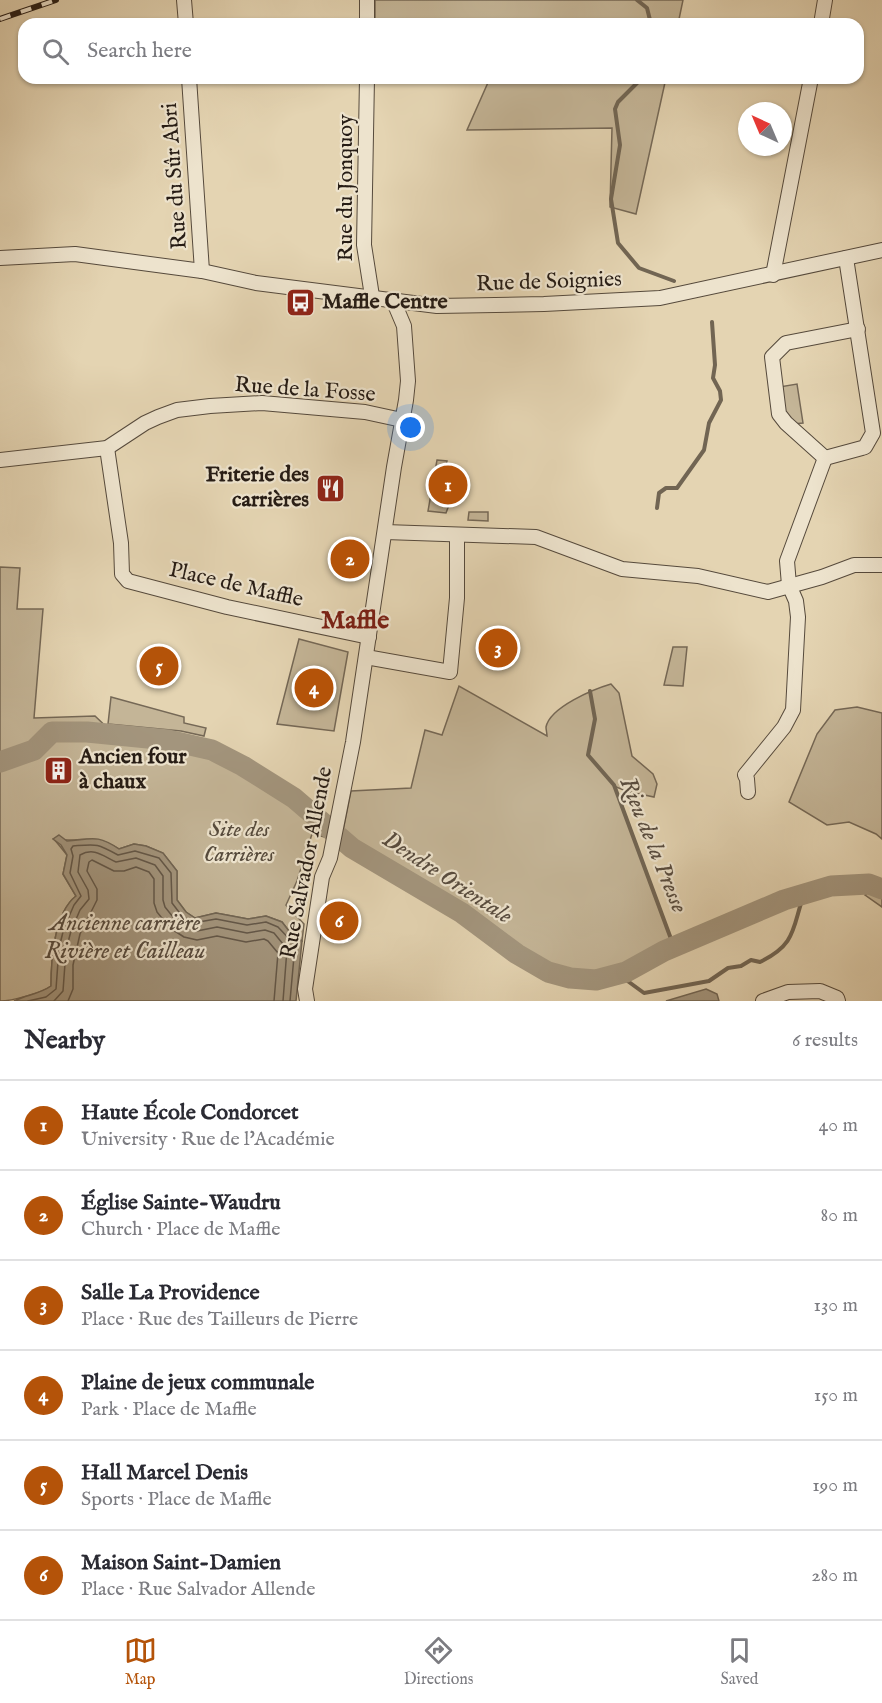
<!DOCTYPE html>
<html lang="en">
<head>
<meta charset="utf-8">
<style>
  :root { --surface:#fff; --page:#f2f2f3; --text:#2b2b33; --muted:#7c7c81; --line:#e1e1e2; --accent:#b45309 }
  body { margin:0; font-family:"IM FELL English",serif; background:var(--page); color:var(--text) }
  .compass { position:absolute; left:738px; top:102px; width:54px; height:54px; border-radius:50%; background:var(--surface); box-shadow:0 2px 4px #0004; rotate:316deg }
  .you { position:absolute; left:411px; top:428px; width:21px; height:21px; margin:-15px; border:4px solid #fff; border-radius:50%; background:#1a73e8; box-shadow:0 0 0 9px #1a73e833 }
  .badge { display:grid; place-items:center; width:39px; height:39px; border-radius:50%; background:var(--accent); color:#fff; font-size:20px; font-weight:700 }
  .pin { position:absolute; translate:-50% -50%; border:3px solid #fff; box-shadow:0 2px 6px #0006 }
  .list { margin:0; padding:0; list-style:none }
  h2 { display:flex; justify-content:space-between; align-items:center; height:78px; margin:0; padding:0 24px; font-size:26px }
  h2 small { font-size:20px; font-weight:400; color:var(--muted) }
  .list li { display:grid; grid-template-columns:39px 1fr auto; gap:18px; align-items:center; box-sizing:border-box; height:90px; padding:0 24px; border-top:2px solid var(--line) }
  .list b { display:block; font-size:22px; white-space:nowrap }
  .list p { margin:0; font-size:20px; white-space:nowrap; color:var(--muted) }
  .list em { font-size:20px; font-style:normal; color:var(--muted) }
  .icon { flex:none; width:33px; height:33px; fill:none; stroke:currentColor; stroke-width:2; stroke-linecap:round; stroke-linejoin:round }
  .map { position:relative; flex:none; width:882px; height:1001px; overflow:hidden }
  .search { position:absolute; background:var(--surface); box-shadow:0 2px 4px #0004; left:18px; right:18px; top:18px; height:66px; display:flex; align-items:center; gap:15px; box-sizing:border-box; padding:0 21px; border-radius:18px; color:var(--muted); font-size:22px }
  .sheet { height:618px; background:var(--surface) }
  nav { display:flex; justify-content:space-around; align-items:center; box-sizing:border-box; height:84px; border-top:2px solid var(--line); background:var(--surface); font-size:16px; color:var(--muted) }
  nav a { display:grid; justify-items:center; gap:3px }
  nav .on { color:var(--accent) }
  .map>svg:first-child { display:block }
</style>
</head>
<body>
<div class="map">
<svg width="882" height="1001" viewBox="0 0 882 1001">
  <rect width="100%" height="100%" fill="#e4d4b2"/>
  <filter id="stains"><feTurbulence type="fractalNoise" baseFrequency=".00333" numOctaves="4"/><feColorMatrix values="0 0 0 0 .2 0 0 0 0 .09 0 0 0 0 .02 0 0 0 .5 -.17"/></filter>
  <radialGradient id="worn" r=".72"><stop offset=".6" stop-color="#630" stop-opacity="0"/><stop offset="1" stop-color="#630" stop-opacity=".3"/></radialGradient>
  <g fill="#c4b597" stroke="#756856" stroke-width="1.5">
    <path d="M375 0H683L678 24H375Z"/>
    <path d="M490 78H666L636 214 610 207 612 128 467 130Z"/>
    <path d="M797 384 803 423 793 424 785 415 779 387Z"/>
    <path d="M437 460 447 461 439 502 449 505 446 513 428 511Z"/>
    <path d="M469 512H488V521L468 520Z"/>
    <path d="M0 567 20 568 17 609H43L34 718 95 716 114 734 168 740 212 750 243 766 294 798 325 826V837L312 834 297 881 286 905 304 924 302 941 292 935 282 922 266 916 248 919 216 913 195 918 186 912 177 900V871L163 853 146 846 134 844 119 849C91 831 83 844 54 839L67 855 63 874 76 896C54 913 51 960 51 986 41 993 12 1001 0 1001Z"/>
    <path d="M299 639 348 652 334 731 277 724Z"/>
    <path d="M673 647H687L683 686 664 685Z"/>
    <path d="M611 684 619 693 632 756 653 774 657 784 654 797 626 791 614 786 674 947C650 957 620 980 594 980 539 981 504 942 462 912 424 885 382 861 342 836L351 791 411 788 425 730 442 735 459 686 547 736C547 733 546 730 546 727 550 707 594 689 611 684Z"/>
    <path d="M111 697 184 717V723L206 728 204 736 181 731 108 724Z"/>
    <path d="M857 707 882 713V839L876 834 849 822 827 825 789 802 817 734 835 710Z"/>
    <path d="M882 883V907L865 895Z"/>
  </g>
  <g fill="#a3957d" stroke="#716553" stroke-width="1.5">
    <path d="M59 835 67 841C92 839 97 834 119 849L134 844 146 846 163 853 177 871V900L186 912 195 918 216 913 248 919 266 916 282 922 292 935 302 941 296 1001H14C26 995 40 994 51 986 51 961 54 913 76 896L63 874 67 855 61 845 53 839Z"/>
    <path d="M706 989 717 994 719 1001H666Z"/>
  </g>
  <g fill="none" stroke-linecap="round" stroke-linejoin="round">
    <g stroke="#645849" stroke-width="1.5">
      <path d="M28 1001 46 997 56 989 59 948 64 928 74 905 81 896 70 873 73 856 71 849 73 846C97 844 96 843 118 855L135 851 159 858 171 873 172 903 182 916 193 923 216 919 247 925 266 922 278 927 295 945 290 1001"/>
      <path d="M54 1001 63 991 66 950 71 931 80 910 89 899 88 890 78 872 80 855C94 847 103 856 116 862L136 858 155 865 163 876V900L165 907 177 922 188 929 197 931 217 927 247 933 265 930 274 933 287 949 283 1001"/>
      <path d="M68 1001 73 989V965L80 934 97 900V889L87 871 89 862 92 860 114 871H124L136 867 149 872 154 879V903L157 912 170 928 184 937 197 940 217 936 246 942 264 939 268 941 278 953 274 1001"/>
    </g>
    <g stroke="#716553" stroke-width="4">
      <path d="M637 0 647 8 651 24"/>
      <path d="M642 78 618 102 615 109 620 145 611 199 618 243 639 268 674 281"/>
      <path d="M657 508 659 493 666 488H677L704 450 709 423 721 400 720 391 713 378 715 365 712 322"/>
      <path d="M590 691 595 719 588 755 614 785 674 947"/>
      <path d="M618 974 644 993 709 981 728 968 741 966 751 960 760 962C797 944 792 928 804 894"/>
    </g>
    <path stroke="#a3957d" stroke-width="21" d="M0 762 34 750 52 732H87L168 740 212 750 243 766 294 798 352 848 462 913 517 954 548 972 570 978 596 980 626 972 664 951 784 900 831 886 869 884 882 889"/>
    <defs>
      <g id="minor">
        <path d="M184 0 186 24"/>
        <path d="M367 0V24"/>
        <path d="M821 24 825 0"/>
        <path d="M189 78 202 271"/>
        <path d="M367 78 364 245 372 296"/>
        <path d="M0 258 75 254 202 271 256 283 437 306 544 304 660 298 882 250"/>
        <path d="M773 275 811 78"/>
        <path d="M107 448 121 543 122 574 128 581 227 607 369 637"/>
        <path d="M825 458 862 448 865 447 873 433 846 258"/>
        <path d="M825 458 786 423 779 414 772 357 786 343 858 329"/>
        <path d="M0 460 107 448 145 423 158 417 177 410 210 406 262 403 365 412 402 420"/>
        <path d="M385 532 536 537 622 569 698 576 768 592 822 577 854 565H882"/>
        <path d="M366 657 450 672 457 598V535"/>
        <path d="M748 792 747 779 745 775 784 727 793 710 798 617 796 601 789 585 787 561 825 458"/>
        <path d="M307 1001 305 989 322 877 330 858 353 742 394 467 406 400 408 381 404 326 393 300"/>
        <path d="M763 1001 788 992 820 991 837 998 838 1001"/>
      </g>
    </defs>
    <use href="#minor" stroke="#564a3c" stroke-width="16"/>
    <use href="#minor" stroke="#ede3cd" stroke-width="14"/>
    <defs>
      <path id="rail" d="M0 19 56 0"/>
    </defs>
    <use href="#rail" stroke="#261c15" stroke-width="6"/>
    <use href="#rail" stroke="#ede3cd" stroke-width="4" stroke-dasharray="11" stroke-linecap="butt"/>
  </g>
  <defs>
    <symbol id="bus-square" viewBox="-11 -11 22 22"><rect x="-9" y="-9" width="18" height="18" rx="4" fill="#8f2418" stroke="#ede3cd"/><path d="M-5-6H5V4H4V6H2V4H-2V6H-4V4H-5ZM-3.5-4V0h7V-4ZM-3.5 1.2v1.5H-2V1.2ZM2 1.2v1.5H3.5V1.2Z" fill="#fff"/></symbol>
    <symbol id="restaurant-square" viewBox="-11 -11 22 22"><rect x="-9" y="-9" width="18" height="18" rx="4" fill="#8f2418" stroke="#ede3cd"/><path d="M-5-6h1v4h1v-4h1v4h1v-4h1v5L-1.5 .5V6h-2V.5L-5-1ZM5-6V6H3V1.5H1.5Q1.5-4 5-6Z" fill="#fff"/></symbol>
    <symbol id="building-square" viewBox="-11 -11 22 22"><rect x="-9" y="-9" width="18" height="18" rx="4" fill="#8f2418" stroke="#ede3cd"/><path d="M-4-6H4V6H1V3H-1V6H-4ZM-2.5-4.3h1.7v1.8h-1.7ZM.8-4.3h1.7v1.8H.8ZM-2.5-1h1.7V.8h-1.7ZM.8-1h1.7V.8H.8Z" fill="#fff"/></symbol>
  </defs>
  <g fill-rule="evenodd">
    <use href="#bus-square" x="284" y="286" width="33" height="33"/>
    <use href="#restaurant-square" x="314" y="472" width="33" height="33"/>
    <use href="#building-square" x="42" y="754" width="33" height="33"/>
  </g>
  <g text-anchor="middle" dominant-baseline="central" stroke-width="4.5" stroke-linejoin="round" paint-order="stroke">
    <g font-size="22" fill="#261c15" stroke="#ede3cd">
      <text transform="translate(175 176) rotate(-94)">Rue du Sûr Abri</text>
      <text transform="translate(346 188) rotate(-90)">Rue du Jonquoy</text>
      <text transform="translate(549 282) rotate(-2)">Rue de Soignies</text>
      <text transform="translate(305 390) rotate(4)">Rue de la Fosse</text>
      <text transform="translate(236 585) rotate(13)">Place de Maffle</text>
      <text transform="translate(307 863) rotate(-79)">Rue Salvador Allende</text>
    </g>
    <g font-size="22" font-weight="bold" fill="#261c15" stroke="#ede3cd" text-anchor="start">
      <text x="322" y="302">Maffle Centre</text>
      <text x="309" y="475" text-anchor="end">Friterie des<tspan x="309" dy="25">carrières</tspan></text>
      <text x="79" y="757">Ancien four<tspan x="79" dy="25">à chaux</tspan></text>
    </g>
    <g font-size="22" font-style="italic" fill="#554a3c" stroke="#ede3cd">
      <text x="239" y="830">Site des<tspan x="239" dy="25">Carrières</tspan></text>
    </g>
    <g font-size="24" font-style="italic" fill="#584c3f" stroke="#ede3cd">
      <text transform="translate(653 845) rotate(68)">Rieu de la Presse</text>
      <text transform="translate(447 878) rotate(33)">Dendre Orientale</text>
      <text x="125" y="923">Ancienne carrière<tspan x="125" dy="28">Rivière et Cailleau</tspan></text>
    </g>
    <g font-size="26" font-weight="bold" fill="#7a1f14" stroke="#ede3cd">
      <text x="355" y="620">Maffle</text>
    </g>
  </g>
  <rect width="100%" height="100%" filter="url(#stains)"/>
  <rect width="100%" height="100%" fill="url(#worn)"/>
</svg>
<svg class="compass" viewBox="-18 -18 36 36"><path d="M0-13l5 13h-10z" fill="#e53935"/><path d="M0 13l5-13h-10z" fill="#7c7c81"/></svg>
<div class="you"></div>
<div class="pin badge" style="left:448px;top:485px">1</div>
<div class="pin badge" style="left:350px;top:559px">2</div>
<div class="pin badge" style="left:498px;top:648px">3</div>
<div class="pin badge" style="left:314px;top:688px">4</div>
<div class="pin badge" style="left:159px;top:666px">5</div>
<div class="pin badge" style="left:339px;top:921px">6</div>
<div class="search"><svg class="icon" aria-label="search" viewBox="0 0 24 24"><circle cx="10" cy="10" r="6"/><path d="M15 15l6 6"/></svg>Search here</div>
</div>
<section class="sheet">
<h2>Nearby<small>6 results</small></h2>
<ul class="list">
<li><span class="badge">1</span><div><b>Haute École Condorcet</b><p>University · Rue de l'Académie</p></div><em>40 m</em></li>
<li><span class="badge">2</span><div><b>Église Sainte-Waudru</b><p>Church · Place de Maffle</p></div><em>80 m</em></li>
<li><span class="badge">3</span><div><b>Salle La Providence</b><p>Place · Rue des Tailleurs de Pierre</p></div><em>130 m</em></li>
<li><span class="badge">4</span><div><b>Plaine de jeux communale</b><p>Park · Place de Maffle</p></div><em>150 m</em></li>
<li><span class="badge">5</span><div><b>Hall Marcel Denis</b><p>Sports · Place de Maffle</p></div><em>190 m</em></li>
<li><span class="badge">6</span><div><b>Maison Saint-Damien</b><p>Place · Rue Salvador Allende</p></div><em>280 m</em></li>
</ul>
</section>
<nav>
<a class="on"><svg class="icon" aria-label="map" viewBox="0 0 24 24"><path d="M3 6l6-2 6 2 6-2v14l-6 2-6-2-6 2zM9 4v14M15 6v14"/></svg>Map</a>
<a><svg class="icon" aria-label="directions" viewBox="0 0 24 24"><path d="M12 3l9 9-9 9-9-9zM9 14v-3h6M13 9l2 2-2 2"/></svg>Directions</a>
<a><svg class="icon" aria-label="saved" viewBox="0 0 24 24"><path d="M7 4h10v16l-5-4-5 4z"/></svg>Saved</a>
</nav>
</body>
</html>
